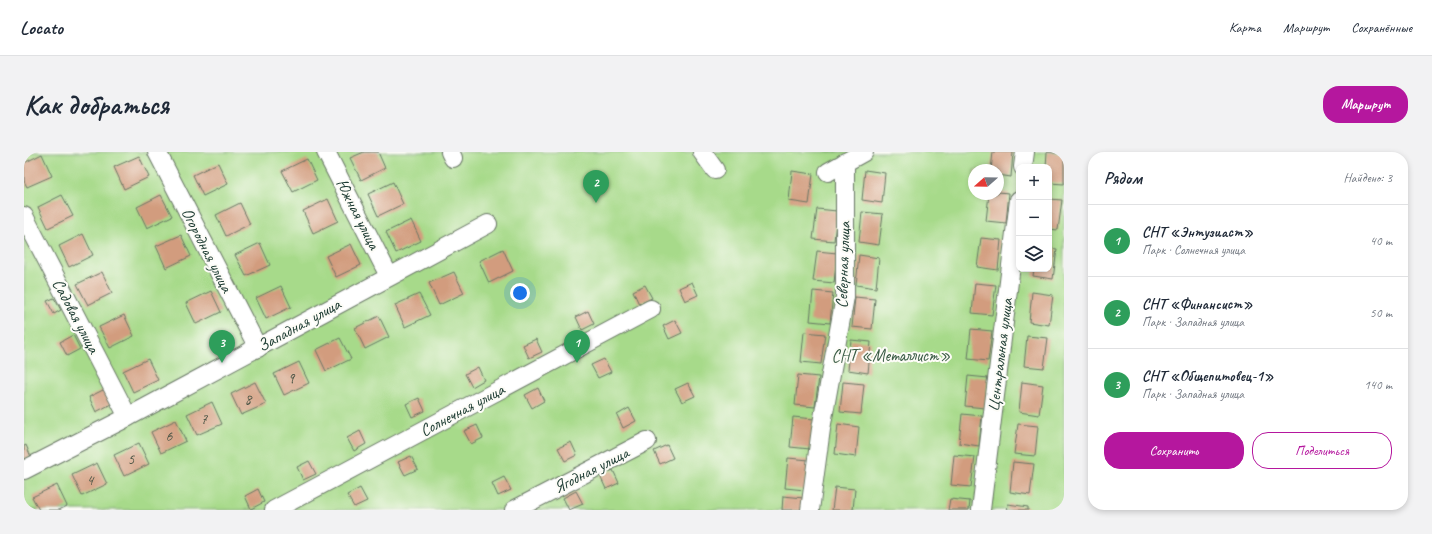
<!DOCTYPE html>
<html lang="ru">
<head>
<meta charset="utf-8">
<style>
  :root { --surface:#fff; --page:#f2f2f3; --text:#1f2937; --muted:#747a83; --line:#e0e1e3; --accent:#b5179e }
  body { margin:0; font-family:Caveat,sans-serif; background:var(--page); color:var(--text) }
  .controls { position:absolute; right:12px; top:12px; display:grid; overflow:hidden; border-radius:8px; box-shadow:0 2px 6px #0003 }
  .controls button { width:36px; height:36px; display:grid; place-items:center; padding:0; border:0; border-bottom:1px solid var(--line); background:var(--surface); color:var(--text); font:20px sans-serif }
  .compass { position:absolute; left:944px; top:12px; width:36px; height:36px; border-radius:50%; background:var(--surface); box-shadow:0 2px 6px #0003; rotate:250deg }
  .you { position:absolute; left:496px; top:141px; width:14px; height:14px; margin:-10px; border:3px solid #fff; border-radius:50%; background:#1a73e8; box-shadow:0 0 0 6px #1a73e833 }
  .badge { display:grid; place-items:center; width:26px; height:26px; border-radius:50%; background:var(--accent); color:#fff; font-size:13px; font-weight:700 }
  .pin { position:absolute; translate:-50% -33px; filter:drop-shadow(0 1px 2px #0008) }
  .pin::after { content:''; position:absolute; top:21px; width:14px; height:12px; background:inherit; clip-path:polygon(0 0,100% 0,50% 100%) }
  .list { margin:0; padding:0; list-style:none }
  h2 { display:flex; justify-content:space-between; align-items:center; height:52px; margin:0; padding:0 16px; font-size:17px }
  h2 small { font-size:13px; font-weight:400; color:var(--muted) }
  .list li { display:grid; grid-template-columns:26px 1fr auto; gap:12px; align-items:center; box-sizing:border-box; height:72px; padding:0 16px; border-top:1px solid var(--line) }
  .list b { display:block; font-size:15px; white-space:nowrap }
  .list p { margin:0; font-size:13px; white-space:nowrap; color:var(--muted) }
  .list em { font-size:13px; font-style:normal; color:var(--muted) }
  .actions { display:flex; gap:8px; padding:12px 16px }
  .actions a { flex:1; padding:9px 0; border:1px solid var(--accent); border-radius:16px; text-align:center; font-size:14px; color:var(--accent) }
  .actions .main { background:var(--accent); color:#fff }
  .icon { flex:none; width:22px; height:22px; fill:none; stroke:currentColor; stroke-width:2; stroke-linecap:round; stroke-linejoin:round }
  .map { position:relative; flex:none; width:1040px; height:358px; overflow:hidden; border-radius:16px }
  header { display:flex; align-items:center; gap:24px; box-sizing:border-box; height:56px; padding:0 20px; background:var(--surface); border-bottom:1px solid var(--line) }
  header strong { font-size:19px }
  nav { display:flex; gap:22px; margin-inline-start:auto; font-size:14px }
  .intro { display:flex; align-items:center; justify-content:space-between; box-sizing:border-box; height:96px; padding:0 24px }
  h1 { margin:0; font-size:28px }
  .button { padding:10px 18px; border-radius:16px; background:var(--accent); color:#fff; font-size:14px; font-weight:700 }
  main { display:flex; gap:24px; padding:0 24px }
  aside { flex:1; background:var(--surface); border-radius:16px; box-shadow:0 2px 6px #0003 }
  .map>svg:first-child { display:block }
</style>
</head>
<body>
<header>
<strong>Locato</strong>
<nav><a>Карта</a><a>Маршрут</a><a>Сохранённые</a></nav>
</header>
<div class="intro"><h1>Как добраться</h1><a class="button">Маршрут</a></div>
<main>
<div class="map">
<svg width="1040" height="358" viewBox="0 0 1040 358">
  <rect width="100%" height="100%" fill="#fdfcf7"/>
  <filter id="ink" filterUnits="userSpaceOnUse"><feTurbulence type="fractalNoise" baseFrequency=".025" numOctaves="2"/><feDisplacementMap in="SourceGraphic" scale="8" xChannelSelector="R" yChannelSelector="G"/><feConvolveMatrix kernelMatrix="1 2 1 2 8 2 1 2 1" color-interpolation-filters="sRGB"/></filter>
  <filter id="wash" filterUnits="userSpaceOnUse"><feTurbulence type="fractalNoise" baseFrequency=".012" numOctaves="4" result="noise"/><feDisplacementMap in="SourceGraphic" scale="16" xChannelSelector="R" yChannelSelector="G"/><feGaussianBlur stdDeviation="0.9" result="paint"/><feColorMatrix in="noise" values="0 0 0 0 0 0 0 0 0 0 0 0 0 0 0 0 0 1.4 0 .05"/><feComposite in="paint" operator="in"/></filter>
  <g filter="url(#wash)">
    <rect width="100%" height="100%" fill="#e9deb9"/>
    <path fill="#a7da8a" stroke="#638c5f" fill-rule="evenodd" d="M0 0H1040V358H0ZM995 15H1025V117H995ZM950 18H974V42H950Z"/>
    <g id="blocks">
      <g fill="#d29c7e">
        <path d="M340 0H354L361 16 337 28 326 6Z"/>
        <path d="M969 0H989L987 25 974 23V18H967Z"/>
        <path d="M1023 0 1040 2V32L1025 31V15H1022Z"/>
        <path d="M18 2 28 24 3 35 0 29V11Z"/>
        <path d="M115 4 125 25 100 37 90 15Z"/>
        <path d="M283 7 293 28 269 40 258 19Z"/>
        <path d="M194 11 204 32 179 44 169 23Z"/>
        <path d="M841 18 861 21 858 51 838 48Z"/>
        <path d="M768 19 789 22 785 52 765 49Z"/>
        <path d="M369 30 379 52 354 64 344 42Z"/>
        <path d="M974 40 985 41 982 71 962 69 965 42H974Z"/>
        <path d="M38 43 49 64 24 76 14 55Z"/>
        <path d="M137 43 148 64 123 76 113 55Z"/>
        <path d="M304 47 314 69 289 81 279 59Z"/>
        <path d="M1025 47 1038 48 1034 78 1025 77Z"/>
        <path d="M216 51 226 72 202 84 192 63Z"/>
        <path d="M793 57 813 59 810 89 789 87Z"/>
        <path d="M838 60 859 62 855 93 835 90Z"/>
        <path d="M387 68 397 89 372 101 362 80Z"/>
        <path d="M59 82 69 103 45 115 35 94Z"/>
        <path d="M157 83 167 104 142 116 132 94Z"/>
        <path d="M957 86 977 88 974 118 953 115Z"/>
        <path d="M236 91 246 113 222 124 211 103Z"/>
        <path d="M327 92 337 113 312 125 302 104Z"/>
        <path d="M1025 96 1033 97 1029 127 1009 124 1010 117H1025Z"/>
        <path d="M479 97 489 119 465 131 455 109Z"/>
        <path d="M793 99 813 101 810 131 789 129Z"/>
        <path d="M835 103 855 106 852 136 832 133Z"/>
        <path d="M78 120 88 141 64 153 53 132Z"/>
        <path d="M430 120 440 141 415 153 405 131Z"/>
        <path d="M668 130 674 143 661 149 655 136Z"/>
        <path d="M951 131 972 133 968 163 948 161Z"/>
        <path d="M621 133 628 146 615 152 609 139Z"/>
        <path d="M257 134 267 155 242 167 232 146Z"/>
        <path d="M187 139 197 160 172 172 162 151Z"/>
        <path d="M789 139 809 141 806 171 786 169Z"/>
        <path d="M1008 140 1029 143 1025 173 1005 170Z"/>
        <path d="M395 142 406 163 381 175 371 153Z"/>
        <path d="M831 145 851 147 848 177 828 175Z"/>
        <path d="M30 146 37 158 30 162 23 149Z"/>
        <path d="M564 159 570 172 558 178 552 165Z"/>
        <path d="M100 163 110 184 86 196 75 175Z"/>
        <path d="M355 164 365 185 341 197 331 176Z"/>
        <path d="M651 168 658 181 645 187 639 174Z"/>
        <path d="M947 177 968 179 964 209 944 207Z"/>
        <path d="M780 180 801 182 797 212 777 210Z"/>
        <path d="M49 183 56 197 43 204 36 190Z"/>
        <path d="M1003 184 1024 186 1020 216 1000 214Z"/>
        <path d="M316 186 327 207 302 219 292 198Z"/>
        <path d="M512 187 518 200 505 206 499 193Z"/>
        <path d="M827 188 847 190 844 221 824 218Z"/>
        <path d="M124 207 134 228 109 240 99 219Z"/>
        <path d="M580 207 587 220 574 226 567 213Z"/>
        <path d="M275 210 285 231 260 243 250 222Z"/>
        <path d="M454 215 460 228 448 235 441 222Z"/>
        <path d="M774 223 795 225 791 255 771 253Z"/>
        <path d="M944 224 964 226 961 256 941 254Z"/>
        <path d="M231 230 242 252 217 263 207 242Z"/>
        <path d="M819 230 840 232 837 262 816 260Z"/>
        <path d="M998 230 1019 233 1015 263 995 260Z"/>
        <path d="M664 231 671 244 658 250 651 237Z"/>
        <path d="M83 236 91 250 72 260 65 245Z"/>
        <path d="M514 236 520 249 508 256 501 243Z"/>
        <path d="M395 246 401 259 388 265 382 252Z"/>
        <path d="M188 250 198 272 173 283 163 262Z"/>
        <path d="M605 256 612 269 599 276 593 263Z"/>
        <path d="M938 262 958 264 955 294 935 291Z"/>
        <path d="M769 265 790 267 786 297 766 295Z"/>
        <path d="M152 268 162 289 137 301 127 280Z"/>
        <path d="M814 272 835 275 832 305 811 302Z"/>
        <path d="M994 272 1014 274 1011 304 990 302Z"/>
        <path d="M453 273 459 286 447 292 440 279Z"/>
        <path d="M336 279 342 292 330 299 323 286Z"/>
        <path d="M547 290 553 303 541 309 534 296Z"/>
        <path d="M115 291 125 312 100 324 90 303Z"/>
        <path d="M2 293 7 305 0 308V294Z"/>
        <path d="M643 293 649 306 636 312 630 299Z"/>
        <path d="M930 303 951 305 947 335 927 333Z"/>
        <path d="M387 304 394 317 381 323 374 310Z"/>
        <path d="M764 306 785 308 781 338 761 336Z"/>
        <path d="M285 309 292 322 279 328 273 315Z"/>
        <path d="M989 310 1010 312 1006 343 986 340Z"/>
        <path d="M73 311 83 332 58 344 48 323Z"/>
        <path d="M589 318 595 331 582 337 576 324Z"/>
        <path d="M480 325 487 338 474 344 468 331Z"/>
        <path d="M33 333 43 354 35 358H15L8 345Z"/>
        <path d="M811 335 831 337 829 358H808Z"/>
        <path d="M336 336 343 349 330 355 323 343Z"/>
        <path d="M234 337 240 350 227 357 221 344Z"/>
        <path d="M552 339 559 352 545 358 539 346Z"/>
        <path d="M759 344 780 346 778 358H758Z"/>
        <path d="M926 347 946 349 945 358H924Z"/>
        <path d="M984 352 1004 355V358H983Z"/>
      </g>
    </g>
  </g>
  <g filter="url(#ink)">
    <use href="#blocks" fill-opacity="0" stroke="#667563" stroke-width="1"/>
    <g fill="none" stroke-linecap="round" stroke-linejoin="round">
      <defs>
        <g id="minor">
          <path d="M133 0 234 196"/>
          <path d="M302 0 365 124"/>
          <path d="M426 0 429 6"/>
          <path d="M678 0 691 18"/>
          <path d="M999 15 1001 0"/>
          <path d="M804 20 840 0"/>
          <path d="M0 64 104 265"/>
          <path d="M0 318 104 265 464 72"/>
          <path d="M250 358 627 157"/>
          <path d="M490 358 623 289"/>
          <path d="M786 358 797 277 821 145V10"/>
          <path d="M957 358 995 48"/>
        </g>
      </defs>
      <use href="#minor" stroke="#667563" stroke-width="20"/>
      <use href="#minor" stroke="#fff" stroke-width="18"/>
    </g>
  </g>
  <g text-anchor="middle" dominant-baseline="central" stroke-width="4" stroke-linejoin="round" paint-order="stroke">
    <g font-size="15" fill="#4c5546">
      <text x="267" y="226">9</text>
      <text x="224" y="247">8</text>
      <text x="180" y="267">7</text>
      <text x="145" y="284">6</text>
      <text x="107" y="307">5</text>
      <text x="66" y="328">4</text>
    </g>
    <g font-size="17" fill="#1f3d34" stroke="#fdfcf7">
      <text transform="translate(334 62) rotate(63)">Южная улица</text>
      <text transform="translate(183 98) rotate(63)">Огородная улица</text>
      <text transform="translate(819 113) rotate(-88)">Северная улица</text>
      <text transform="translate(52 164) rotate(62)">Садовая улица</text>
      <text transform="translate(275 173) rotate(-29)">Западная улица</text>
      <text transform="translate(976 203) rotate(-83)">Центральная улица</text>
      <text transform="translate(438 258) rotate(-28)">Солнечная улица</text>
      <text transform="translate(567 318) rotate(-27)">Ягодная улица</text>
    </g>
    <g font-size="17" fill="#3a5c45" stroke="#fdfcf7">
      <text x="867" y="203">СНТ «Металлист»</text>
    </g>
  </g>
</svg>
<div class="controls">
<button>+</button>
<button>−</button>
<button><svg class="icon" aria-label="layers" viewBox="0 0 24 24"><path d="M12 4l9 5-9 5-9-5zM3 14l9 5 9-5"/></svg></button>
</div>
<svg class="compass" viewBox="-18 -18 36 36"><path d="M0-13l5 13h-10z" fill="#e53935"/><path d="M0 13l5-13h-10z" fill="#747a83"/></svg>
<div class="you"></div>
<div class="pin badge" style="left:553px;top:211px;background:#2e9e5b">1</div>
<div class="pin badge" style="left:572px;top:51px;background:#2e9e5b">2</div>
<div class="pin badge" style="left:198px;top:211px;background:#2e9e5b">3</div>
</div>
<aside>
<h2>Рядом<small>Найдено: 3</small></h2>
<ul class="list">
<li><span class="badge" style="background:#2e9e5b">1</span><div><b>СНТ «Энтузиаст»</b><p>Парк · Солнечная улица</p></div><em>40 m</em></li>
<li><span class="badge" style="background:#2e9e5b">2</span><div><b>СНТ «Финансист»</b><p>Парк · Западная улица</p></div><em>50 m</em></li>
<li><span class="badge" style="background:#2e9e5b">3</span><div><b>СНТ «Общепитовец-1»</b><p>Парк · Западная улица</p></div><em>140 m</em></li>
</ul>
<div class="actions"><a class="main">Сохранить</a><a>Поделиться</a></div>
</aside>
</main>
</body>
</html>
